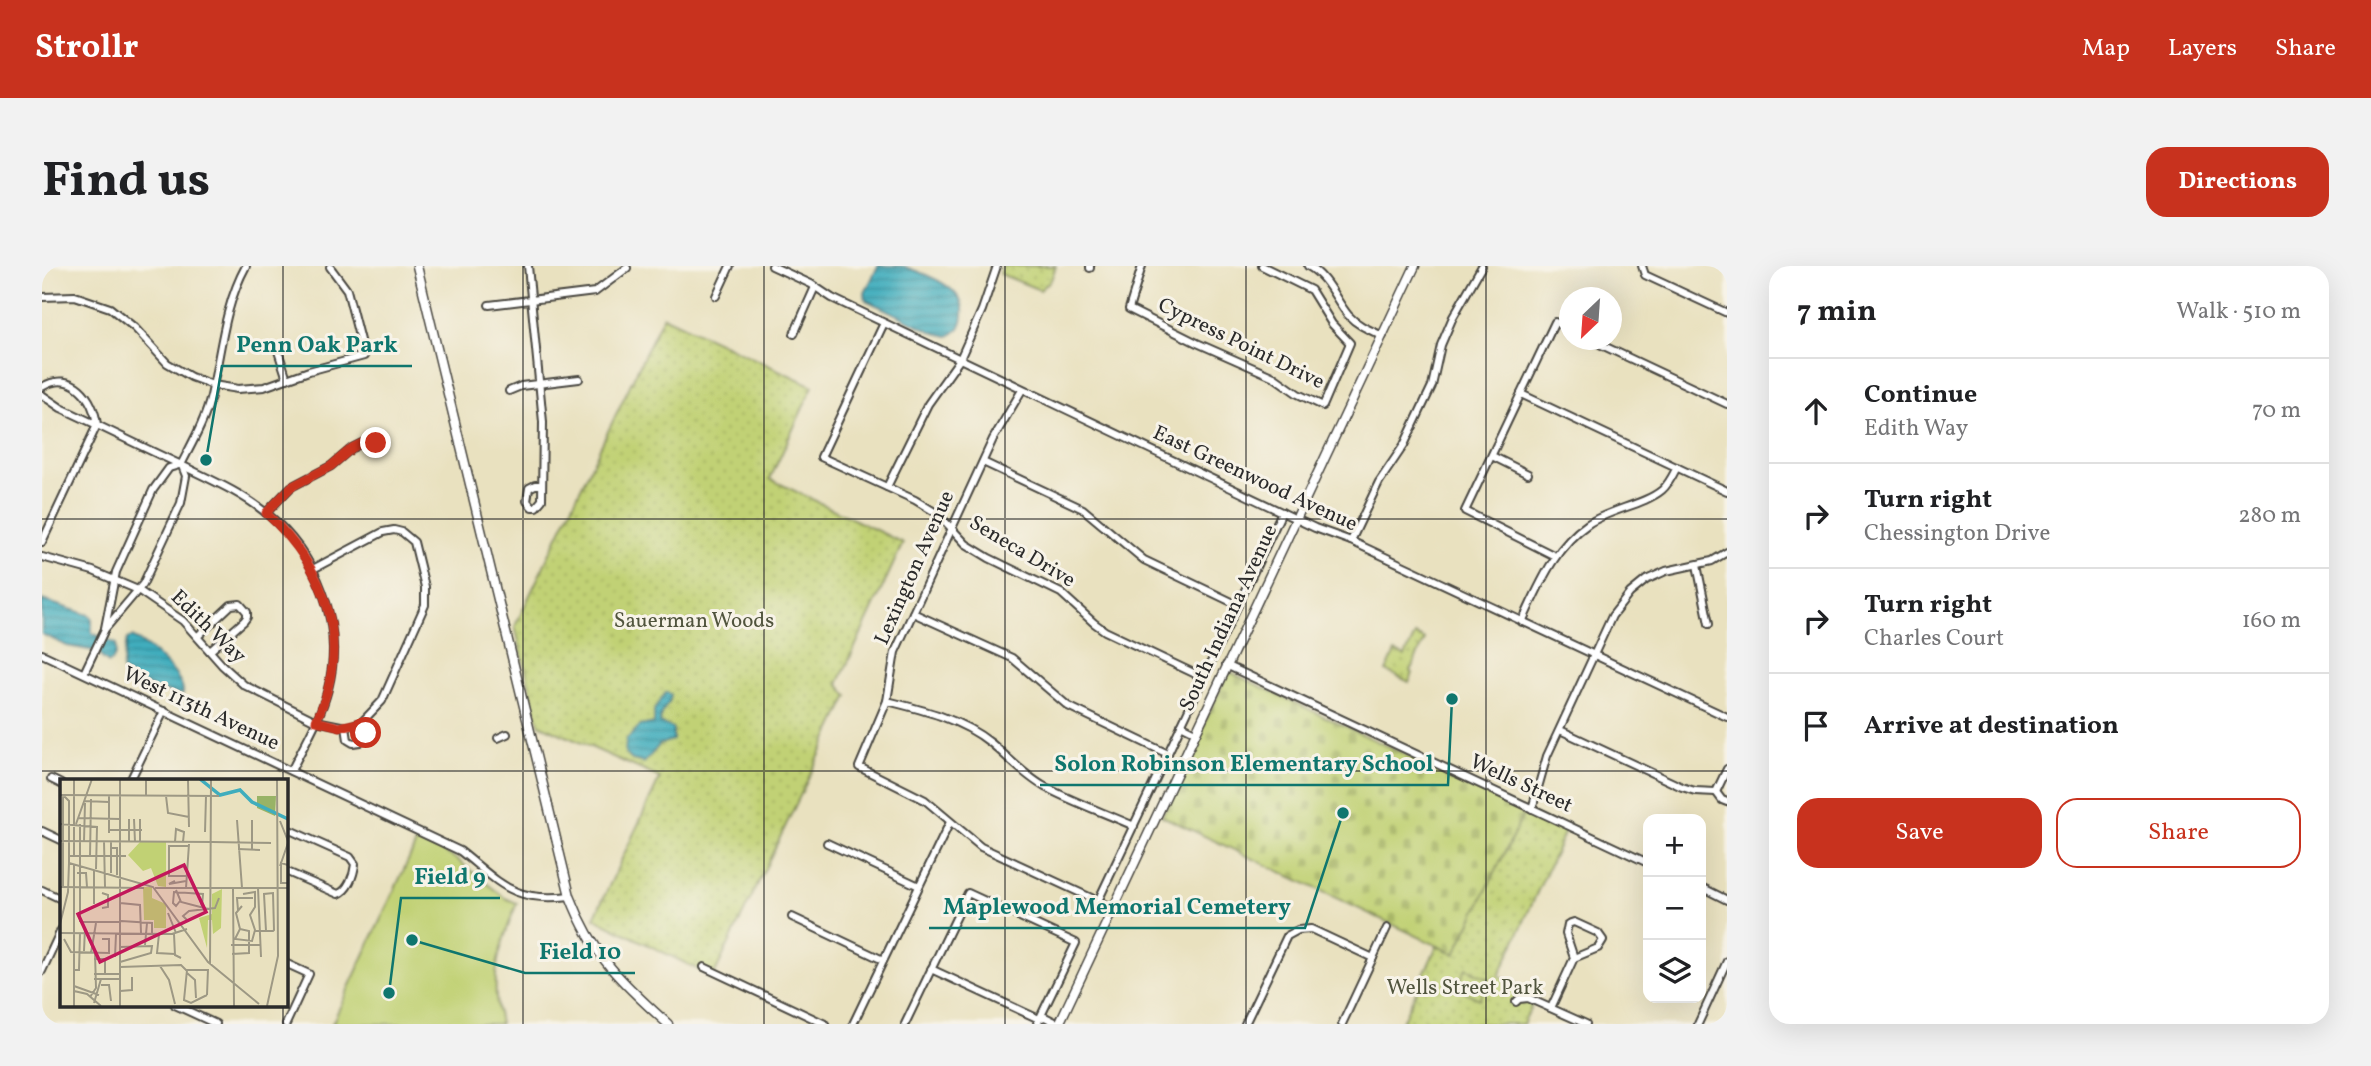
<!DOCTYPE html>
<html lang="en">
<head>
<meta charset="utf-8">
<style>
  :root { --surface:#fff; --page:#f2f2f2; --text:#202124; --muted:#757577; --line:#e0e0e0; --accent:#c8321e }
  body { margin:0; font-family:Vollkorn,serif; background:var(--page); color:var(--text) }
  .controls { position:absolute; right:21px; bottom:21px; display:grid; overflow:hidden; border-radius:14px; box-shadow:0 7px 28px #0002 }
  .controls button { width:63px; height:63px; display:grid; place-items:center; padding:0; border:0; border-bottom:2px solid var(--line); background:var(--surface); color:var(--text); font:35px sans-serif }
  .compass { position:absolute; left:1517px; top:21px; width:63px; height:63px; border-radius:50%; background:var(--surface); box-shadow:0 7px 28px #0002; rotate:205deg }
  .stop { position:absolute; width:21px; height:21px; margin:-16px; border:5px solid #c8321e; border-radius:50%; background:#fff }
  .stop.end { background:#c8321e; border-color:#fff; box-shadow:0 2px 7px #0008 }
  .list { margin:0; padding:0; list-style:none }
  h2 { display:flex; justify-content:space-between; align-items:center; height:91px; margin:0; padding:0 28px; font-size:30px }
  h2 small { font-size:23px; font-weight:400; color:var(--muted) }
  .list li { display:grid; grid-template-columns:46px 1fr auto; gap:21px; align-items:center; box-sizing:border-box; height:105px; padding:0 28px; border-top:2px solid var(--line) }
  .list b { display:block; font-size:26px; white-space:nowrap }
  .list p { margin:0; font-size:23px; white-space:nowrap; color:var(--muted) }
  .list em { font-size:23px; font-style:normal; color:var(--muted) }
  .actions { display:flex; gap:14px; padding:21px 28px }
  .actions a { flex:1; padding:16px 0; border:2px solid var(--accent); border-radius:21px; text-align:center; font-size:24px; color:var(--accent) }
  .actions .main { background:var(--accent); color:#fff }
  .icon { flex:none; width:38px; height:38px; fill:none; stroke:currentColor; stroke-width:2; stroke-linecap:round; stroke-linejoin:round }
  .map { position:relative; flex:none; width:1685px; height:758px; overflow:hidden; border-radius:21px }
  header { display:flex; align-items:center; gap:42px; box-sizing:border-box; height:98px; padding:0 35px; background:var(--accent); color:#fff }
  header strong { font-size:33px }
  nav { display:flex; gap:38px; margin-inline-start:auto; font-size:24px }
  .intro { display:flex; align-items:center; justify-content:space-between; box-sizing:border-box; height:168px; padding:0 42px }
  h1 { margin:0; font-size:49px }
  .button { padding:18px 32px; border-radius:21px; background:var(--accent); color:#fff; font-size:24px; font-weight:700 }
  main { display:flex; gap:42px; padding:0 42px }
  aside { flex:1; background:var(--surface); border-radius:21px; box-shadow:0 7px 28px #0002 }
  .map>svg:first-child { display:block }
</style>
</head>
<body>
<header>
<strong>Strollr</strong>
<nav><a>Map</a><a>Layers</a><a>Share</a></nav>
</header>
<div class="intro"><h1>Find us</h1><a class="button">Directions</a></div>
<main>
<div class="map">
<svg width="1685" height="758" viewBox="0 0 1685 758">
  <defs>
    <pattern id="green-dots" width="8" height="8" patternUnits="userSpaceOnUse" patternTransform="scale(1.75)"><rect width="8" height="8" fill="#c1d174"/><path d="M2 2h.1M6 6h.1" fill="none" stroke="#a6b465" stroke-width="1.8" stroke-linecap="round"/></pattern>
    <pattern id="cemetery-stones" width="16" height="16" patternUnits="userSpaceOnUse" patternTransform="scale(1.75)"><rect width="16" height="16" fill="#c1d174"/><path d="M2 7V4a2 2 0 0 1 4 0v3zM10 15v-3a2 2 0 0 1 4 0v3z" fill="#a6b465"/></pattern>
    <pattern id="water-rules" width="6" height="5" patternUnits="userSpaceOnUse" patternTransform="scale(1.75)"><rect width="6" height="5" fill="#3fadbd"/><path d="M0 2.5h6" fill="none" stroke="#358d9a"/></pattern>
  </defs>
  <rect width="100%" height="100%" fill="#f7f3e8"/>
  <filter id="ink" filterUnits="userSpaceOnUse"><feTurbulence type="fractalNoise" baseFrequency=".0143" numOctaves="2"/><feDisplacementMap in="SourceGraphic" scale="14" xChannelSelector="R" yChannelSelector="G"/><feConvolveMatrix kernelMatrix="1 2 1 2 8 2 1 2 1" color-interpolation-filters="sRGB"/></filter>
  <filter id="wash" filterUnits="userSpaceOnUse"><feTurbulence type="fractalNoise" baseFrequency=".00686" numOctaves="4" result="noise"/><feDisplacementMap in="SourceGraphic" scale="28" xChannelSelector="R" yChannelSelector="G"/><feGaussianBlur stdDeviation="1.57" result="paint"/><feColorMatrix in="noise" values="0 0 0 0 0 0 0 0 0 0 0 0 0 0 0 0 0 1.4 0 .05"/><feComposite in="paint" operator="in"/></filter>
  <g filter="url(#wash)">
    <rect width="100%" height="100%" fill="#e9e1bf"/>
    <g fill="url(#green-dots)" stroke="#767e50" stroke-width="2">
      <path d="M960 0H1014L1009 14 998 24 958 8Z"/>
      <path d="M621 50 771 120 728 213 861 277 796 418 806 430 671 711 552 652 618 512 497 458 473 360Z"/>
      <path d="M1373 369 1383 374 1368 405 1371 407 1367 416 1344 405 1353 386 1363 390Z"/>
      <path d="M1483 545 1524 563 1457 710 1495 728 1481 758H1359L1395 680 1413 688Z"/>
    </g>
    <path fill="url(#cemetery-stones)" stroke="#767e50" stroke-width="2" d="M1190 407 1483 545 1413 688 1120 550 1185 409Z"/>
    <g fill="#c1d174" stroke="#767e50" stroke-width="2">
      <path d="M377 571 417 595 463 632 475 637C457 682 447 710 458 758H290Z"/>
      <path d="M1424 702 1447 713 1437 733 1415 722Z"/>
    </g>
    <g fill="url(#water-rules)" stroke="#356c74" stroke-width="2">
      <path d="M836 0C844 0 855 0 863 1 884 8 925 22 921 50 920 59 915 67 906 70L893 67 824 34 823 27Z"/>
      <path d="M0 334 47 349 50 353V367L74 378C74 386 74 392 67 397L60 392 58 386 25 380 0 368Z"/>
      <path d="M90 371C105 379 144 411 141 428 123 428 94 416 80 404L85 373Z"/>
      <path d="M624 426 629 429C628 440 617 444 618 457L631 462V474L618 478 602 497 590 494 583 487 584 474 598 460 612 457V444Z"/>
    </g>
  </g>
  <g filter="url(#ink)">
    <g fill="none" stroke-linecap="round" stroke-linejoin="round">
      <defs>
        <g id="minor">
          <path d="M486 0 501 156 500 234 494 241H490L485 235 487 222 493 219H500"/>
          <path d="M730 0 769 18 790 32 1273 262 1309 275 1685 451"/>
          <path d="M1100 0 1087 43 1155 77 1232 111 1256 128 1281 140 1308 77 1290 58 1269 24 1220 0"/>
          <path d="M1266 0C1285 10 1293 33 1306 49 1316 60 1328 64 1341 70"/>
          <path d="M1600 0 1603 9 1685 47"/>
          <path d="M1048 2V0"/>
          <path d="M674 30 688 0"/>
          <path d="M0 31 33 30 68 42 93 62 125 97 149 111 171 119 196 123 222 121 267 105 322 90 305 24 288 1"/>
          <path d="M447 39 553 26 585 2"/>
          <path d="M842 57 779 191 873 234 896 248 924 278 947 292 1019 327 1052 357 1063 365 1162 412"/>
          <path d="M752 68 773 21"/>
          <path d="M1549 74 1685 138"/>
          <path d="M235 82 245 113"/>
          <path d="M0 121C30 103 52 132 55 159L0 276"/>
          <path d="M980 124 951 173 853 386 845 435 817 501 883 534 939 581 1071 642"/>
          <path d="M467 125 479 120 537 113"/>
          <path d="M1479 128 1685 225"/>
          <path d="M0 129 19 142C58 160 96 179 135 197 165 212 197 225 223 246 275 288 303 357 286 423 279 451 262 479 249 505"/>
          <path d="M1450 190 1486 208"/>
          <path d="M941 196 1041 243 1102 294 1196 339"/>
          <path d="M139 199C150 177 163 155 169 130 179 86 182 40 204 0"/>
          <path d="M845 221 886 138 918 93 940 44 955 0"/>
          <path d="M224 247 249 221 289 200 310 182 320 177H334"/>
          <path d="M1309 275 1337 216 1362 179 1390 120 1399 79 1411 51 1440 0"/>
          <path d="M1513 290 1423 245 1513 56 1528 63"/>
          <path d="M0 291 51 305 96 324 141 355 180 399 202 419 274 455 304 461 320 456 340 435 383 339V321L372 276 360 266 352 264 341 266 271 303"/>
          <path d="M1655 299 1667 358"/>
          <path d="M871 347 970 392 1026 440 1126 488"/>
          <path d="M1480 356C1497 320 1512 281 1546 258 1568 243 1602 239 1620 224 1627 218 1631 209 1635 201"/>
          <path d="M63 362 74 306 111 224 127 202 137 199"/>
          <path d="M156 370 189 339 198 338 205 346V351L202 355 168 385"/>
          <path d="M0 388 418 585C459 617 470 637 528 630"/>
          <path d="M1184 399 1606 597"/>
          <path d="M42 407 63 363 101 318 139 237 144 210 140 200"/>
          <path d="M845 435C882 444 919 453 949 477 967 492 983 510 1003 521 1031 536 1063 547 1092 560"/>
          <path d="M1139 459 1153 466"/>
          <path d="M304 461 306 474 311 477 318 476 324 467 320 456"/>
          <path d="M1518 464 1640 521 1653 525 1674 526"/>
          <path d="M456 472 465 468"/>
          <path d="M9 513 19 518"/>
          <path d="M88 515 122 445"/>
          <path d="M1674 526 1685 503"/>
          <path d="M1674 526 1680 534 1685 536"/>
          <path d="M1490 543 1505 490 1570 350 1588 327 1604 314 1624 305 1670 295 1685 286"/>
          <path d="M243 564 250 565 308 591 313 598C312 609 306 625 296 628L243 605"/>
          <path d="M0 565 19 574"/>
          <path d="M785 577 877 620"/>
          <path d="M1659 621 1685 634"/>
          <path d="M0 624 19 633"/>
          <path d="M1056 635 1240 246"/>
          <path d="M750 651 841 694"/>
          <path d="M243 697 267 708 244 758"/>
          <path d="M662 701 783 758"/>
          <path d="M889 703 997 753 1003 751 1017 758"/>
          <path d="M0 705 19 664"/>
          <path d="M1474 736 1477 733 1486 732 1544 758"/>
          <path d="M133 739 174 758"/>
          <path d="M1509 742 1532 692 1556 682 1561 674 1556 667 1532 656 1526 658 1524 668 1532 692"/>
          <path d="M811 758 908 556"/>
          <path d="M863 758 926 627 1034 677 995 758"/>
          <path d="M1203 758 1245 670 1256 664 1269 663 1331 692"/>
          <path d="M1300 758 1345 662"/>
          <path d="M1656 758 1685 695"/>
        </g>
        <g id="major">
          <path d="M375 0 528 630C551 690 579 716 626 758"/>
          <path d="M1017 758 1373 0"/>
        </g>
      </defs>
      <use href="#minor" stroke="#484641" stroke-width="10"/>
      <use href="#major" stroke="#484641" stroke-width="11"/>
      <use href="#minor" stroke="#fff" stroke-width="6"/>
      <use href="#major" stroke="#fff" stroke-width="8"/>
    </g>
  </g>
  <g fill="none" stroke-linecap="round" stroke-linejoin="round" filter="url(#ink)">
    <path stroke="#c8321e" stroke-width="9" d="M324 467 320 456 298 461 274 455C311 376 285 304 224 247L249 221 289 200 310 182 320 177H334"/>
  </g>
  <path fill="none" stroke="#2b2b2b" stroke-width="2" stroke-opacity="0.55" d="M241 0V515M481 0V758M722 0V758M963 0V758M1204 0V758M1444 0V758M0 253H1685M0 505H1685M241 739V758"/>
  <g text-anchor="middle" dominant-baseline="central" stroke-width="6" stroke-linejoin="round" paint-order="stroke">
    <g font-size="21" fill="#2b2b2b" stroke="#f7f3e8">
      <text transform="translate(1199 78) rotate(26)">Cypress Point Drive</text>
      <text transform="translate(1213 213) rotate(25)">East Greenwood Avenue</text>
      <text transform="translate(980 286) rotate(31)">Seneca Drive</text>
      <text transform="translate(873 302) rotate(-66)">Lexington Avenue</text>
      <text transform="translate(1187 352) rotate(-65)">South Indiana Avenue</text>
      <text transform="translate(166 361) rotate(44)">Edith Way</text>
      <text transform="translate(159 443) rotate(25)">West 113th Avenue</text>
      <text transform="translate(1479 518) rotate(25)">Wells Street</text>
    </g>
    <g font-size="21" fill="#50543d" stroke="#f7f3e8">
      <text x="652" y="355">Sauerman Woods</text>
      <text x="1423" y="722">Wells Street Park</text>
    </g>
  </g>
  <g transform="translate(18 513)">
    <rect width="228" height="228" fill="#e9e1bf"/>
    <path d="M83 108H92V119L106 125V149H94V141H84ZM162 110 161 149 153 155 152 141H148L147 169 139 139 152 135V115Z" fill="#c1d174"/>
    <path d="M197 17H216L215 37 197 29Z" fill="#98b366"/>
    <path d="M80 63H106V108L98 107 91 89 83 92 68 76Z" fill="#c1d174"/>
    <path fill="none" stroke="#3fadbd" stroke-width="3.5" d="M140 0 160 16 180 11 192 23 228 40"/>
    <path fill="none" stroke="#9d9884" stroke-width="2" d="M14 0V77M60 0V97M128 1 129 48M0 16 159 17M3 16 9 22V77M49 17V54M86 17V1H128M106 17 108 34 129 38M24 22 49 23M18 39 60 40M69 40V63M74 40 75 63M80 40V63M177 41 182 109M220 42 228 62M0 45 37 48 36 90M16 45 32 0M49 51H82M145 53 146 17M0 62 152 63M24 62 25 24M44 62 45 108M115 63 116 50 124 53 123 63M152 63 211 64M51 69H57V96M178 70 200 71M192 71V41M14 77H66M14 77H9V84L93 108 148 183 199 225M30 77 31 20M228 86 221 84V104H228M220 87 228 64M34 92V125M17 94H26L27 108M51 94V62M126 97H109V67H129M115 102 109 105 126 102M0 108 84 109M3 108V16M95 109H228M126 109 129 65M198 109 201 178M173 110 174 227M116 111 121 123 148 130M120 122 116 127 113 124 114 113 143 115 142 127 138 115M60 124 80 126 81 154M182 127 176 134 180 150 175 160 192 162 195 151 190 136 195 128V113L183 115M42 129 48 128V116L42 114M178 131 177 119H193M108 134 116 154M61 142 92 144V155M128 142 123 137 129 132 155 129 159 119M20 143V45M20 143H60M0 145 8 113 9 84M195 152H213L214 151 213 114 204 115 206 152M0 154 112 155 127 150M99 155 97 174 115 175M114 155 115 176 121 179M4 160 11 173 49 174V160H42M85 166 87 144M171 166H201M24 172 25 149M31 174 36 144M172 175 189 174V152L180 150M55 178 56 155M34 180H45V195M60 183 91 174 92 167 60 168M150 186 151 0M100 187 109 201 115 225M60 188 121 186 126 191H148M14 191H19L20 154M127 191 124 221 131 224 147 216M127 194 135 201 136 219M34 195H60M34 200H60M41 206H49L51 222M14 207 39 216M14 212 27 215 41 227M60 212 72 211V198M147 216 148 190M30 218 36 209 35 174M34 224 41 200M14 227V86M60 227V97M207 227 218 177 217 0"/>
    <path fill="#c2185b" fill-opacity="0.15" stroke="#c2185b" stroke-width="3.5" d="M124 86 146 133 40 183 18 135Z"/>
    <rect width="228" height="228" fill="none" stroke="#2b2b2b" stroke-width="3.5"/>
  </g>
  <path fill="none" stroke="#0f766e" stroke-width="2.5" d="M164 194L180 100H370M1410 433L1406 519H998M347 727L359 632H458M1301 547L1263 662H887M370 674L483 707H593"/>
  <g fill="#0f766e" stroke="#f7f3e8" stroke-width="2.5">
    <circle cx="164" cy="194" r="7"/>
    <circle cx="1410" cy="433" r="7"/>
    <circle cx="347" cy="727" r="7"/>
    <circle cx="1301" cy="547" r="7"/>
    <circle cx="370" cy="674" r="7"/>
  </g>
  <g font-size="23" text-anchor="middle" font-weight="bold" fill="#0f766e" stroke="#f7f3e8" stroke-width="6" stroke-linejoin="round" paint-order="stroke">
    <text x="275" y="86">Penn Oak Park</text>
    <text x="1202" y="505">Solon Robinson Elementary School</text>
    <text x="408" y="618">Field 9</text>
    <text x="1075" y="648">Maplewood Memorial Cemetery</text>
    <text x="538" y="693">Field 10</text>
  </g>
</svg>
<div class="controls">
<button>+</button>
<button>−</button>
<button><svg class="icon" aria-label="layers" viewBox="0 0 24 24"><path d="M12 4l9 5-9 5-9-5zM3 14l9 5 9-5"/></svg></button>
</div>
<svg class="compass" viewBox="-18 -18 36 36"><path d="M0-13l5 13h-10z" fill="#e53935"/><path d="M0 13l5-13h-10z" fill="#757577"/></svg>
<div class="stop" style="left:324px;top:467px"></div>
<div class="stop end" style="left:334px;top:177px"></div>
</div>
<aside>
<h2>7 min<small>Walk · 510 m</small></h2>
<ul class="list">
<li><svg class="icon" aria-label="ahead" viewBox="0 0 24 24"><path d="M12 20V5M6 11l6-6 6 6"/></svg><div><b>Continue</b><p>Edith Way</p></div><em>70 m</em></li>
<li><svg class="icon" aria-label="right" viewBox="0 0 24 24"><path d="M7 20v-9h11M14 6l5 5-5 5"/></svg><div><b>Turn right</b><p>Chessington Drive</p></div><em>280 m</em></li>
<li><svg class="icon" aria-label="right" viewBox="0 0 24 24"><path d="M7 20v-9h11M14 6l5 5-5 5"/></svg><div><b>Turn right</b><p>Charles Court</p></div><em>160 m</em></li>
<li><svg class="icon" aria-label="arrive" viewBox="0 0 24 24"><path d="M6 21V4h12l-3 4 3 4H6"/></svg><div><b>Arrive at destination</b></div></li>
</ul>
<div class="actions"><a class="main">Save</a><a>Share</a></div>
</aside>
</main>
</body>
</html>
